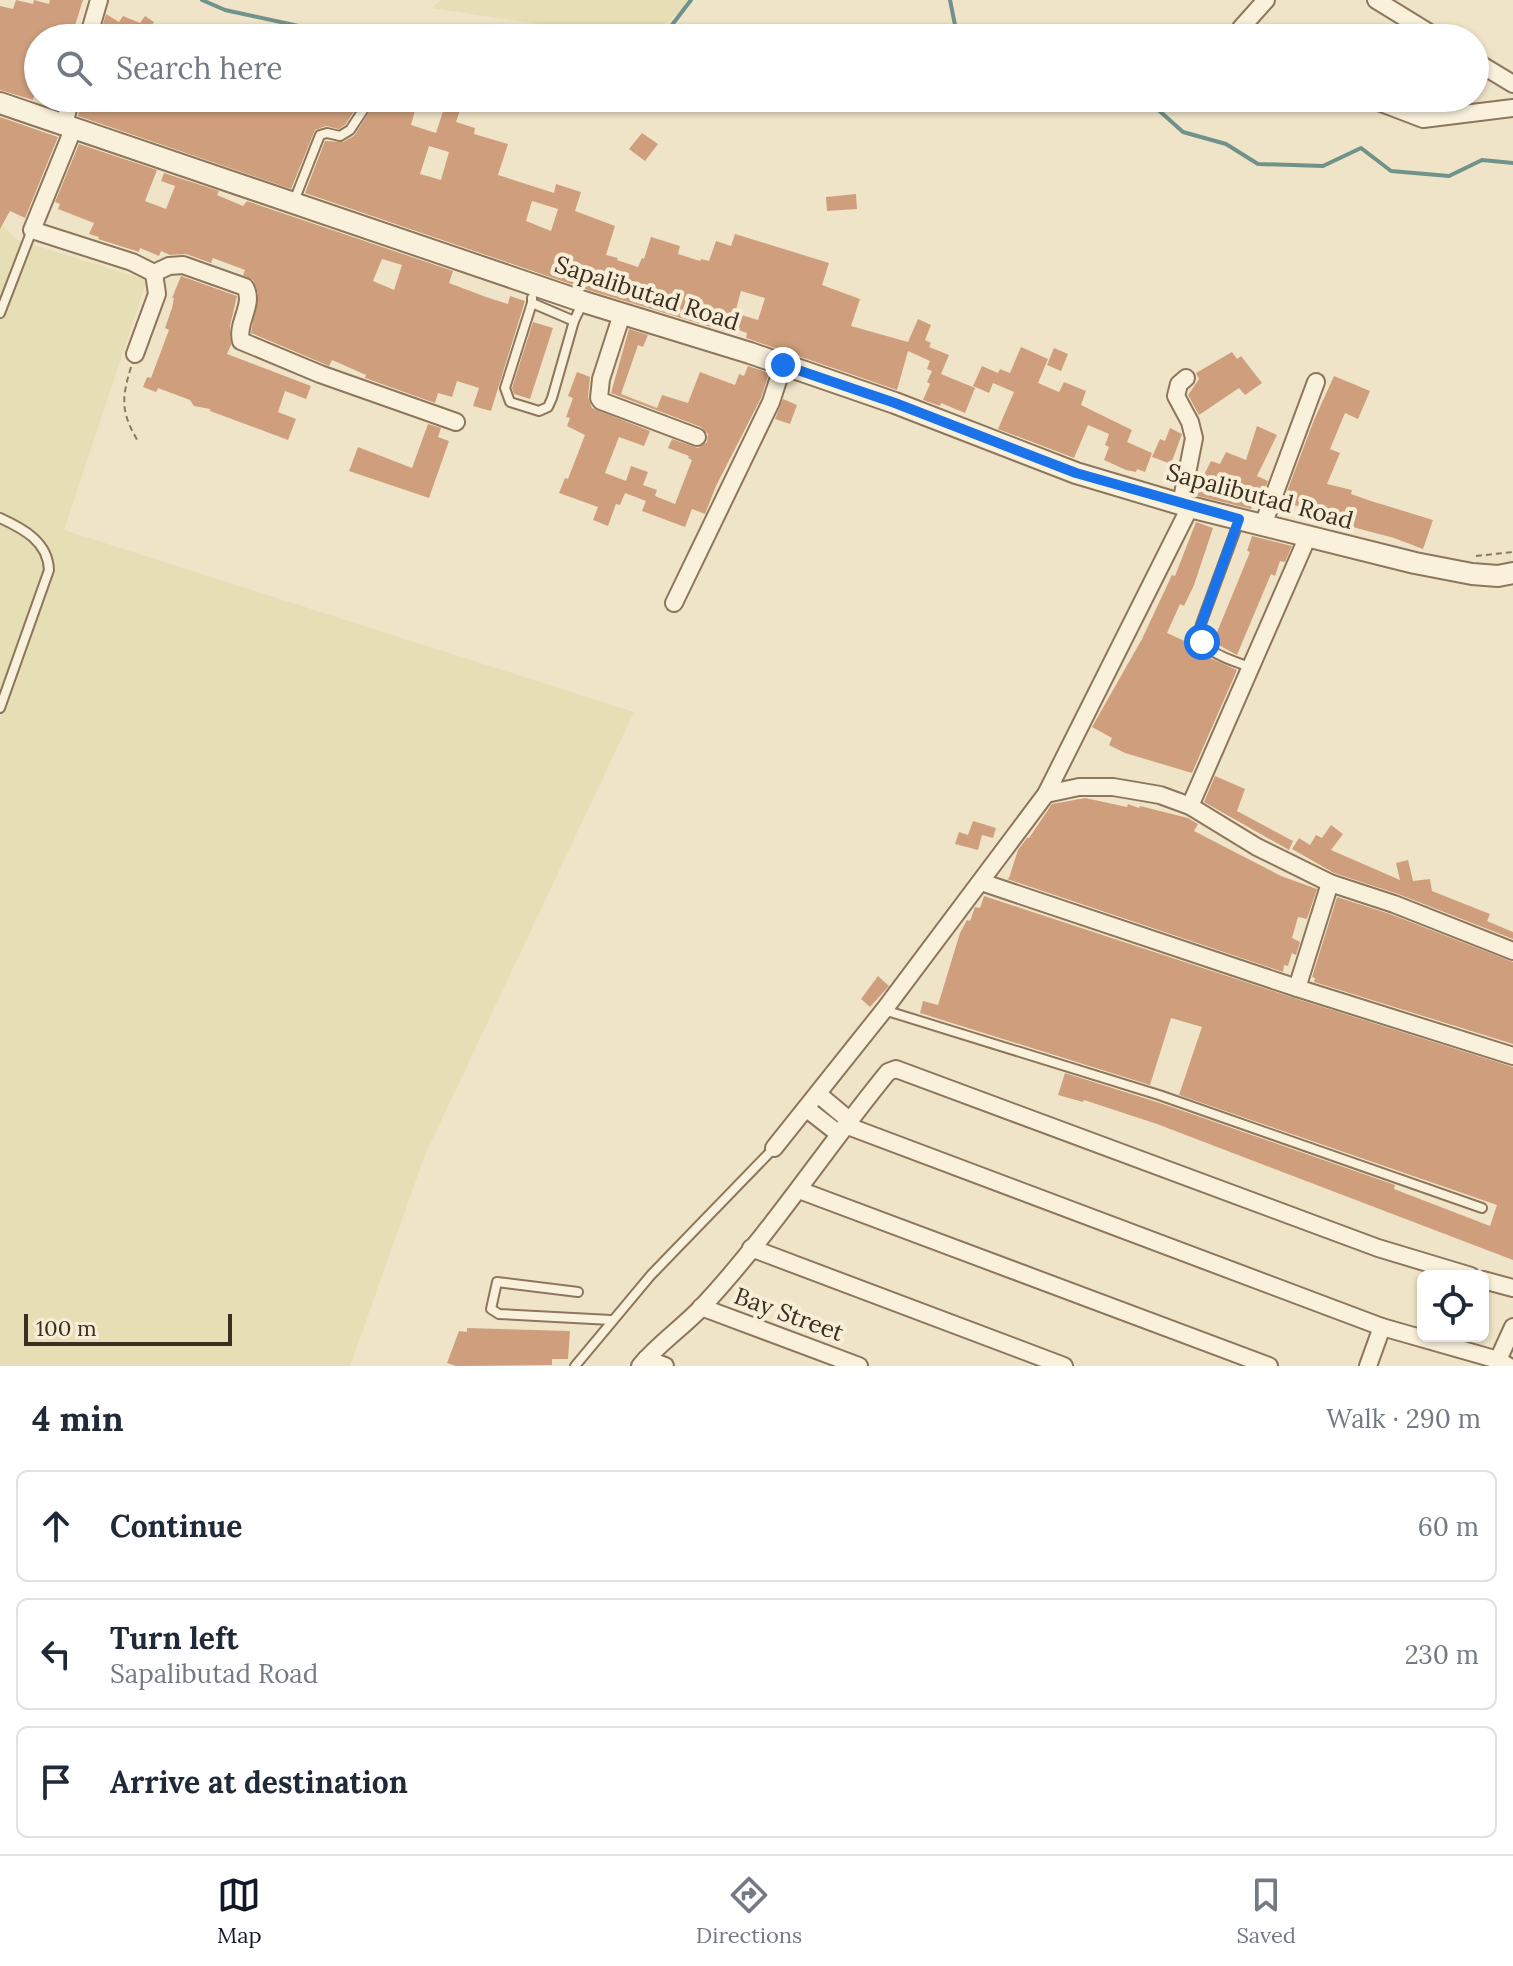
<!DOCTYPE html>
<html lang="en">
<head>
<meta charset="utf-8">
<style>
  :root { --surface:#fff; --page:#f6f6f7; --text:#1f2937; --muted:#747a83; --line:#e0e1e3; --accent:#111827 }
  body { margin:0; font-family:Lora,serif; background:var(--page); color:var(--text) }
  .controls { position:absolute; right:24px; bottom:24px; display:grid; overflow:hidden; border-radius:12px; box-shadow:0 2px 6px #0004 }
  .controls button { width:72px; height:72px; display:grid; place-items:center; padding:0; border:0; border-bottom:2px solid var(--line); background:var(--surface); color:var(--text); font:40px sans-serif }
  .scale { position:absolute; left:24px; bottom:20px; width:208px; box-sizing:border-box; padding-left:8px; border:4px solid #3d2e20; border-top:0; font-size:22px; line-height:28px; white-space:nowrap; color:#3d2e20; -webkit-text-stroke:6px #f7eed8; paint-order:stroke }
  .stop { position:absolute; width:24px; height:24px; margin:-18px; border:6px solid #1a73e8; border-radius:50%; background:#fff }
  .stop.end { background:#1a73e8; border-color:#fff; box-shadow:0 2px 8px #0008 }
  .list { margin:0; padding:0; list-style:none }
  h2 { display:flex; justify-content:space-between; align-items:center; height:104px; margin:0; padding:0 32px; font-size:34px }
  h2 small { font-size:26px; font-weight:400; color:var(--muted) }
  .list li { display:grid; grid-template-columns:52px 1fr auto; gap:24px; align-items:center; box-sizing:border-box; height:112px; margin:0 16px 16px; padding:0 16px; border:2px solid var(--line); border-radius:12px }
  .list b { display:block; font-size:30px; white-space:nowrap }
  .list p { margin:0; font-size:26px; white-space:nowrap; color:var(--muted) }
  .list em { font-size:26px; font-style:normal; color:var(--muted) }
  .icon { flex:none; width:44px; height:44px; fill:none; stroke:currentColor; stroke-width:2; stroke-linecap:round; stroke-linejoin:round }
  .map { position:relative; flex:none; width:1513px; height:1366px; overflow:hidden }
  .search { position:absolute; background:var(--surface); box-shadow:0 2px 6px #0004; left:24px; right:24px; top:24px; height:88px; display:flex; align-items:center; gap:20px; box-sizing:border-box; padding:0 28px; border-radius:44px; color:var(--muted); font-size:30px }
  .sheet { height:488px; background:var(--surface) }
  nav { display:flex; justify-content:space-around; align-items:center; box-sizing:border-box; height:112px; border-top:2px solid var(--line); background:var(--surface); font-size:22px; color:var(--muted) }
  nav a { display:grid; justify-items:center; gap:4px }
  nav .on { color:var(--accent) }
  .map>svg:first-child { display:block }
</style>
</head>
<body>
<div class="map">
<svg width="1513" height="1366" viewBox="0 0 1513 1366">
  <rect width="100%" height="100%" fill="#f0e4c8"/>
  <g fill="#e6deb5">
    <path d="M441 0H693L649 38H630L432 8Z"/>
    <path d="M0 224 18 240 147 280 64 530 634 712 425 1155 350 1366H0Z"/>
  </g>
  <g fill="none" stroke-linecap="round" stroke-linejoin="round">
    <g stroke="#6f938a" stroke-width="4">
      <path d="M202 0 225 10 354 38"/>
      <path d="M950 0 957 35 969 38"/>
      <path d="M662 38 691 0"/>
      <path d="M1145 98 1183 132 1226 144 1258 164 1323 166 1361 148 1391 171 1449 176 1482 160 1513 163"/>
    </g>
  </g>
  <g fill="#cf9f7d" fill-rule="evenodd">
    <path d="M16 0 33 4 34 0 49 4 50 0H83L71 38H38V82L33 100 0 90V6L13 9Z"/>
    <path d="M106 14 119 22 123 16 140 23 145 16 154 22 145 38H99Z"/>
    <path d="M82 98H363L345 125 339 129 326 126 315 130 291 189 78 116Z"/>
    <path d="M378 98H445L442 110 417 103 411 125 436 133 445 105 460 110 456 122 475 128 474 134 508 144 498 175 554 193 556 184 581 192 575 211 615 226 606 255 618 258 617 260 638 267 642 258 644 259 651 237 680 246 678 254 700 261 701 259 709 261 716 241 731 246 735 234 829 263 822 285 860 299 851 326 908 342 918 319 931 325 925 340 931 343 929 347 949 355 941 374 975 388 965 413 941 403 940 406 923 400 930 384 927 382 932 371 927 369 930 361 908 351 897 390 746 338 747 333 726 326 724 331 588 290 305 193 325 141 343 142 354 136ZM429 146 449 152 441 180 420 174ZM532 201 558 209 551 231 526 221ZM741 291 765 298 758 320 735 313Z"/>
    <path d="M0 117 58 137 25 218 10 211 0 229Z"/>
    <path d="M642 133 658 144 645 161 629 149Z"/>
    <path d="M79 144 157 170 145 201 166 209 175 186 161 181 164 173 219 191 217 195 243 206 247 201 453 271 449 283 486 297 508 304 510 296 525 301 491 411 473 406 479 388 457 381 452 397 438 393 435 403 365 378 366 375 332 360 329 366 251 333 258 293 253 280 243 275 245 270 213 258 211 263 186 254 170 255 161 251 159 256 140 248 139 252 98 239 99 237 89 234 94 223 58 209 60 204 55 202ZM382 259 402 265 394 290 373 281Z"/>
    <path d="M856 194 857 209 827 211 826 197Z"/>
    <path d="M181 276 237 296 230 326 231 345 227 354 311 386 306 399 285 391 278 412 296 419 288 440 210 411V409L194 406 190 400 158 388 156 392 143 387 147 377 151 378 169 330 165 328 172 308 174 298H172Z"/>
    <path d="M533 322 553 328 530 399 514 394 512 388Z"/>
    <path d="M629 329 648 335 643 347 638 345 621 394 657 408 662 395 688 403 700 372 735 385 739 374 744 376 748 366 769 373 761 398 716 486 705 514 692 509 685 527 642 511 646 501 625 493 620 505 616 504 608 526 593 520 598 507 559 493 565 478 568 479 585 435 567 426 570 418 566 417 573 398 568 396 577 372 590 377 588 397 592 408 650 431 644 446 619 437 605 473 626 481 631 466 648 472 643 485 657 490 655 496 675 504 692 460 688 458 689 456 668 448 672 439 698 448 707 442 708 434 701 427 611 393Z"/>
    <path d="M1021 347 1048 359 1038 383 1059 392 1064 382 1086 391 1081 405 1132 430 1127 442 1152 453 1145 472 1137 469 1136 472 1126 470 1104 460 1109 447 1105 445 1109 434 1088 425 1074 458 998 429 1014 392 993 383 989 393 973 386 982 366 998 373 1000 369 1010 373Z"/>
    <path d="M1054 348 1068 354 1061 371 1047 365Z"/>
    <path d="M1232 352 1237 359 1241 356 1262 383 1245 395 1239 388 1199 415 1188 395 1199 379 1196 373Z"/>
    <path d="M1334 376 1370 391 1358 419 1345 413 1330 449 1340 453 1327 484 1352 490 1351 494 1371 501 1433 520 1423 549 1394 538 1311 516 1312 510 1283 502 1314 420Z"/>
    <path d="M783 399 797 405 790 424 775 419Z"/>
    <path d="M428 424 441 428 438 437 449 441 429 498 349 471 358 447 412 468Z"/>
    <path d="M1257 426 1277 435 1257 476 1268 481 1262 497 1257 495 1251 509 1194 495 1211 461 1220 464 1226 452 1246 460Z"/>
    <path d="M1170 428 1182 434 1171 464 1152 457 1160 439 1165 441Z"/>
    <path d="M1196 522 1213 528 1194 585 1184 606 1180 604 1167 633 1198 647 1212 659 1237 670 1192 773 1125 753 1109 745 1112 738 1092 727 1142 639 1172 575 1175 576Z"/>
    <path d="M1252 536 1292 546 1285 562 1280 561 1275 576 1271 574 1237 655 1213 642 1250 552 1247 551Z"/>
    <path d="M1215 776 1245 789 1237 811 1293 841 1289 850 1204 802Z"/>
    <path d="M1085 798 1127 807 1128 804 1139 808 1140 806 1188 818 1198 824 1194 831 1281 876 1317 889 1307 919 1298 917 1292 938 1300 942 1296 955 1292 953 1288 966 1284 965 1283 972 1007 879 1009 878 1018 850 1027 838H1029L1052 804Z"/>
    <path d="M973 821 996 828 993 838 982 835 978 850 955 844 959 832 968 835Z"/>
    <path d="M1331 825 1343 834 1331 850 1400 880 1396 863 1408 860 1413 881 1430 879 1432 891 1490 914 1487 921 1513 932V939L1398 894 1334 873 1292 849 1299 838 1310 845 1316 835 1322 838Z"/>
    <path d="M984 896 1294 998 1513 1067V1260L1157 1124 1084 1100 1083 1102 1058 1095 1065 1073 1166 1105 1395 1185 1394 1189 1490 1226 1497 1205 1179 1095 1202 1027 1171 1018 1150 1085 920 1013 923 1001 938 1005 960 933 967 920 970 921 975 907 980 908Z"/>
    <path d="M1337 897 1390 914 1513 962V1044L1314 982 1315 978 1312 977Z"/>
    <path d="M878 976 889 986 870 1007 861 999Z"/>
    <path d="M467 1328 570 1331 568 1359H552V1365L456 1366 447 1363 459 1331 467 1332Z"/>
  </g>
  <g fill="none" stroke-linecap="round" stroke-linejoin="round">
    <defs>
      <g id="service">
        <path d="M294 201 320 135 327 133 340 136 350 130 371 98"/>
        <path d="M532 298V303L574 321"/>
        <path d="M532 303 505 388 510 402 539 411 548 407 552 398 574 321 583 302"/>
        <path d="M0 313 32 230"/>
        <path d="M0 518C24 529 48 542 49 570L0 708"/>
        <path d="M1239 521 1201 624C1193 651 1231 660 1250 667"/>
        <path d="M884 1010 1159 1095 1482 1208"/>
        <path d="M578 1292 497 1282 491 1309 499 1314 611 1320"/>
        <path d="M575 1366 651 1275 774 1148"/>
      </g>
      <g id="minor">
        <path d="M1376 0 1438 38"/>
        <path d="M88 38 99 0"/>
        <path d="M1239 38 1241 28 1266 0"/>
        <path d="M1475 61 1513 84"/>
        <path d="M1368 98 1423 119 1513 108"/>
        <path d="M64 124 71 98"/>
        <path d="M74 127 32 230 132 262 154 273 157 294 135 354"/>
        <path d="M154 273 169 266 183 265 245 287C255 304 236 323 241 341L320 374 456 422"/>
        <path d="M622 314 601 379 599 398 601 401 697 437"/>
        <path d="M1181 504 1194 438 1190 422 1176 396 1179 384 1186 378"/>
        <path d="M1263 525 1316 382"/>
        <path d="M674 603 771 402 783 365"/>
        <path d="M1046 794 1079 787H1113L1160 795 1190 806 1257 847 1330 883 1394 904 1513 951"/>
        <path d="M1190 806 1308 536"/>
        <path d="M981 882 1297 988 1513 1056"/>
        <path d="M1297 988 1330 883"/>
        <path d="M818 1094 849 1120"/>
        <path d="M807 1109 839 1134"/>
        <path d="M845 1125 1382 1327 1498 1360 1508 1366"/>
        <path d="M774 1148 884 1010 1046 794 1190 507"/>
        <path d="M799 1190 1269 1366"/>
        <path d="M751 1248 1064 1366"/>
        <path d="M1483 1280 1513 1288"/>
        <path d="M701 1307 859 1366"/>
        <path d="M646 1359 665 1366"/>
        <path d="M1498 1360 1513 1327"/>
        <path d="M640 1366C658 1344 682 1328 702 1307 770 1234 825 1149 888 1072L896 1069 1378 1248 1471 1276"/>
        <path d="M1368 1366 1382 1327"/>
      </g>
      <path id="tertiary" d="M0 103 584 302 750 353 895 403 1076 473 1190 507 1415 563 1472 574 1498 576 1513 573"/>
    </defs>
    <use href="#service" stroke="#8d765c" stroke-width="12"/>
    <use href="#minor" stroke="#8d765c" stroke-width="20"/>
    <use href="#tertiary" stroke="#8d765c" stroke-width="24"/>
    <g stroke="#8d765c" stroke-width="2" stroke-dasharray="6 4" stroke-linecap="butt">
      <path d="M131 367C121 400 121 413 139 443"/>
      <path d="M1476 556 1513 552"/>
    </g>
    <use href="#service" stroke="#faf1dc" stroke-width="8"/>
    <use href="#minor" stroke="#faf1dc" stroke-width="16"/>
    <use href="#tertiary" stroke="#faf1dc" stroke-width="20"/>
  </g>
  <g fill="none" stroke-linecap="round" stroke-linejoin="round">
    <path stroke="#1a73e8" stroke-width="10" d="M783 365 895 403 1076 473 1239 519 1199 630 1202 642"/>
  </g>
  <g text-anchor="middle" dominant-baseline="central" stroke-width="8" stroke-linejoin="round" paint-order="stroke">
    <g font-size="24" fill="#3d2e20" stroke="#f7eed8">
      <text transform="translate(647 293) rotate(18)">Sapalibutad Road</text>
      <text transform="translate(1260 496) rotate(15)">Sapalibutad Road</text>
      <text transform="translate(789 1314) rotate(20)">Bay Street</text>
    </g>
  </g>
</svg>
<div class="controls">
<button><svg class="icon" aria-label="locate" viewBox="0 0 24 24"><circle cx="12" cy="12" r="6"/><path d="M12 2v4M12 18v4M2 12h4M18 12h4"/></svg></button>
</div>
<div class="scale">100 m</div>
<div class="stop" style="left:1202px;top:642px"></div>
<div class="stop end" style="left:783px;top:365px"></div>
<div class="search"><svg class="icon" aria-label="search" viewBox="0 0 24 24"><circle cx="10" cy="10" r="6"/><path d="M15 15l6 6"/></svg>Search here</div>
</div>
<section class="sheet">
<h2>4 min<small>Walk · 290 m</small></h2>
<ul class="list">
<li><svg class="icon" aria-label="ahead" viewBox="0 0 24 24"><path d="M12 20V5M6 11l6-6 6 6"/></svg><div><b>Continue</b></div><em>60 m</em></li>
<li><svg class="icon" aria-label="left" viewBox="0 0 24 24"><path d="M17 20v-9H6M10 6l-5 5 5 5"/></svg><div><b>Turn left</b><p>Sapalibutad Road</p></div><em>230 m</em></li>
<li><svg class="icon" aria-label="arrive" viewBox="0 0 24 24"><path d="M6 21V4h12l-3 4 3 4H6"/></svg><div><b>Arrive at destination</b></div></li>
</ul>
</section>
<nav>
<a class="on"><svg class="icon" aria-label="map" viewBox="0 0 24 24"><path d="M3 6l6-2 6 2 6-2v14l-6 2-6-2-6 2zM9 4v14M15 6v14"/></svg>Map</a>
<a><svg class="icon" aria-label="directions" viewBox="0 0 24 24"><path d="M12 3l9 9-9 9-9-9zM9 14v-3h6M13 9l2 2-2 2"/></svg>Directions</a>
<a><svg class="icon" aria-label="saved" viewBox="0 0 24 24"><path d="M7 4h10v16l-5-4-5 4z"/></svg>Saved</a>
</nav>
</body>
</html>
